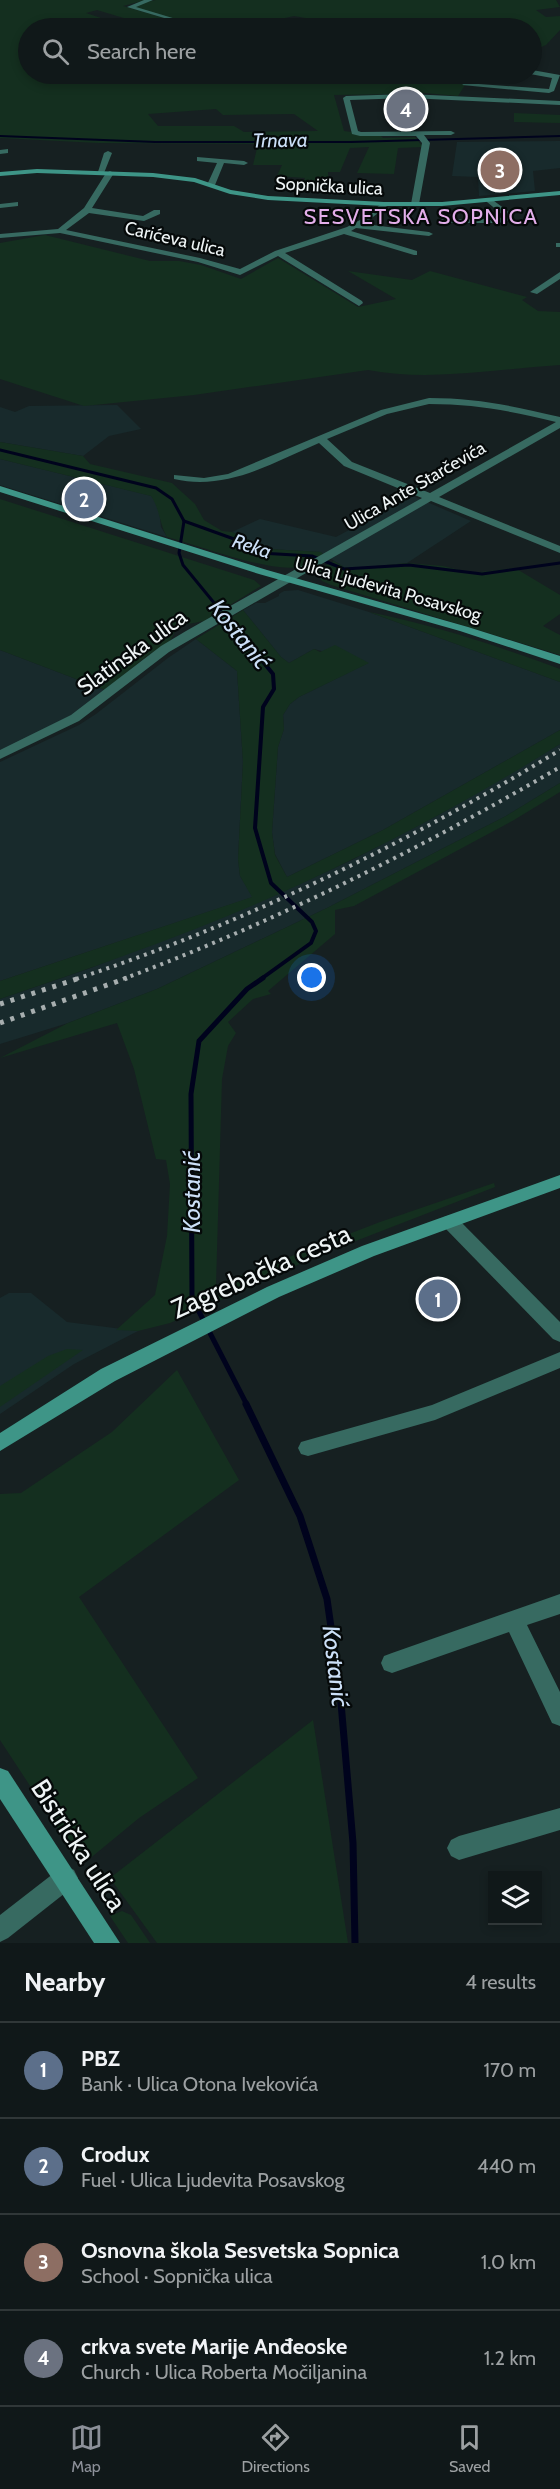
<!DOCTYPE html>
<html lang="en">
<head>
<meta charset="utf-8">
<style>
  :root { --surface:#101819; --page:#192122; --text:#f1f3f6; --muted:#9ca0a2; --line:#303738; --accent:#8c9099 }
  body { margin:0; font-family:Cabin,sans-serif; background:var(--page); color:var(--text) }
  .controls { position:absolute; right:18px; bottom:18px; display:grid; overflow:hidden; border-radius:0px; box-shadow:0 3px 9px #0003 }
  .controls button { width:54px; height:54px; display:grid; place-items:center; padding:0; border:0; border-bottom:2px solid var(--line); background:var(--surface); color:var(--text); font:30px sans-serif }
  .you { position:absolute; left:312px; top:978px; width:21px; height:21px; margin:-15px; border:4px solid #fff; border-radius:50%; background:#1a73e8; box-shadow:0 0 0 9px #1a73e833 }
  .badge { display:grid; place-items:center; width:39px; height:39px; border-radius:50%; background:var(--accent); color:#fff; font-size:20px; font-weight:700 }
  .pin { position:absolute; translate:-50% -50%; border:3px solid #fff; box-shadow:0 2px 6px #0006 }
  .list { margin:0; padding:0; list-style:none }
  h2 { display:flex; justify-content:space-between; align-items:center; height:78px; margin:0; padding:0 24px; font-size:26px }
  h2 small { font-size:20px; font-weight:400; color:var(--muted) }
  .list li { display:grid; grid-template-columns:39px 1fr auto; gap:18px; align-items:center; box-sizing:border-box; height:96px; padding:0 24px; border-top:2px solid var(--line) }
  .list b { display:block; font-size:22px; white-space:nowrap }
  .list p { margin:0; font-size:20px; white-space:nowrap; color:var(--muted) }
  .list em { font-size:20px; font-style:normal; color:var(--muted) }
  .icon { flex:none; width:33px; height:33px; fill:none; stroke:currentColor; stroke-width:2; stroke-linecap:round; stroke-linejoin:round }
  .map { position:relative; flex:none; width:560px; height:1943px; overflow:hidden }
  .search { position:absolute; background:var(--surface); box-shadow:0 3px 9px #0003; left:18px; right:18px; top:18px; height:66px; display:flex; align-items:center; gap:15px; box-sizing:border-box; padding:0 21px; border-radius:33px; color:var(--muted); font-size:22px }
  .sheet { height:462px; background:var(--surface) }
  nav { display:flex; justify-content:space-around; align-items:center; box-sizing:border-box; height:84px; border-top:2px solid var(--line); background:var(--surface); font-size:16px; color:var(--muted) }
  nav a { display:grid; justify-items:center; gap:3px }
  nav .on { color:var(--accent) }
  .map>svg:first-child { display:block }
</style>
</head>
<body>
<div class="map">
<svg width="560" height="1943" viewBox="0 0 560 1943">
  <rect width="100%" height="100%" fill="#162021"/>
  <g fill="#182a2c">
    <path d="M560 141V168L533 171 535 191 479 196 478 177 452 176 457 142Z"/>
    <path d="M117 405 141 429 109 436 83 456 0 442V407L15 412 29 406Z"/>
    <path d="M0 459 152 496 159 508 161 527 167 537 0 485Z"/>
    <path d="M413 496 471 521 407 563 357 568 344 567 320 552 268 549 232 532 260 519 336 537Z"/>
    <path d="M298 590 369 612 560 682V730L383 830 287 877 275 854 272 832 278 747 284 729 283 715 290 704 299 697 368 663 314 649 289 663 281 657 243 610 256 603H265L279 596V594L284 591Z"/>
    <path d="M196 639 237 671 243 762 238 859 240 876 253 897 0 981V762L79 725 96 714 168 658Z"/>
    <path d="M0 650 105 690 70 717 0 751Z"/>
    <path d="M560 744V783L506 816 327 908 157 989 68 1023 0 1044V999L88 969 271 897 352 860 444 812Z"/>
    <path d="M9 1293H31L67 1322 138 1331 74 1364 0 1414V1298Z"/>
  </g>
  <g fill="#142f1f" fill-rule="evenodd">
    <path d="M0 0H146L123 6 199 28H157L97 10 86 13 131 28H28V74H359L364 80C386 77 452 63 465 85L458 96 414 92 403 94 334 95 344 131 381 136 383 138 415 137 423 147 398 148 394 174 357 173 369 147 350 148 340 172H328L329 186 302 187 305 178 277 176 282 165H253L258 144 98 143 0 138ZM216 109 223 115 294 114 318 131 244 132 234 126H158L148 114Z"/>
    <path d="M156 0H556L560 7 536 10 546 17 560 16V30L546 45 532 51V28H493L474 24 459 28H362L294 16 250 26 227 21 213 24 229 28H208L136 9 133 5Z"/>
    <path d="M514 113 560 115V123L514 122Z"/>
    <path d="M45 235 150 261H179L201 265 241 279 278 258 358 307 396 299 348 271 412 280 430 271 527 297 522 300 538 311 560 312V365C497 369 430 382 368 370L194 395 84 406 0 379V243Z"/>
    <path d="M0 442 83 456 90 464 172 483 195 504 204 520 222 531 232 532 268 549 321 552 323 554C316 558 307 566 299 567 266 572 201 546 167 537 159 523 160 509 151 496L0 459Z"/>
    <path d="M0 499 254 580 261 586 204 621 183 625 176 630 170 641 147 656 105 690 0 650Z"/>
    <path d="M334 561 344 567 357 568 407 563 443 566 472 573 515 568 560 595V614L543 626 560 635V655L331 585 322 581 317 573 318 570Z"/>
    <path d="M243 610 281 657 289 663 314 649 320 652 335 645 369 663 299 697 290 704 283 715 284 729 278 747 272 832 275 855 287 877 383 830 560 730V744C468 802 371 853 272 897 183 936 91 968 0 999V981L252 897 240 876 238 859 243 762 237 671 196 639Z"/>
    <path d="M369 612C434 625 498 646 560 669V682Z"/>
    <path d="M560 783V792L514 820 354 906 335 910V934L268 991 271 994 253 999 228 1022 236 1033 228 1046 222 1079 216 1285 380 1222 494 1183 495 1187 317 1256 170 1323 138 1331 116 1330 155 1295 167 1236 170 1184 166 1160 156 1159 134 1069 117 1023 0 1058 68 1023 157 989 327 908 506 816Z"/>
    <path d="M67 1349 83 1350 0 1407V1386L48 1356Z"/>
    <path d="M177 1370 239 1480 79 1597 198 1778 139 1818 82 1865 0 1740V1494L21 1493 112 1432Z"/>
    <path d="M313 1720 348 1943H157L110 1878Z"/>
    <path d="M122 1911 131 1915 150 1943H128L110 1916Z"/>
  </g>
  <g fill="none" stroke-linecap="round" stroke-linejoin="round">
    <path stroke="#00031d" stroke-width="2" d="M0 136 155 142H351L560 136"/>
    <g stroke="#00031d" stroke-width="3">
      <path d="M0 450 156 488 172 499 184 521 234 539 260 553 312 556 344 569 409 565 482 574 560 563"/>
      <path d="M184 521 179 553 183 565 247 643"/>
    </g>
    <path stroke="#00031d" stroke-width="4" d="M246 641 273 674 274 689 263 707 255 828 271 883 312 922 316 931 311 943 261 979"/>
    <path stroke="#00031d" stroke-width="5" d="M247 1405 192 1298 191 1094 199 1041 247 989 263 978"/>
    <path stroke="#00031d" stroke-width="7" d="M246 1404 300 1516 327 1599 340 1691 353 1843 355 1943"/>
  </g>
  <g fill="#2c3539" stroke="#6b7579" stroke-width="1.5">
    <path d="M400 101 424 103 408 115 395 114Z"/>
    <path d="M80 492 100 498 87 507 67 501Z"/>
  </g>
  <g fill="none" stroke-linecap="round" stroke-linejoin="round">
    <g fill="#376a61" fill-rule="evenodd">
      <path d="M144 0H153L136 7 206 28H198L127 7Z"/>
      <path d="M281 18 322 26 325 28C310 30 296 22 281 22 268 22 255 29 242 28Z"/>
      <path d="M532 52 535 51 538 53 532 57Z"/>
      <path d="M532 70 560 75 554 91 549 93 462 85 465 83 549 89 552 78 530 74Z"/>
      <path d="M408 94 560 101V105L408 98 350 100 358 131 361 132 451 131 455 133 451 135H424L430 143 419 204 415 206 411 204 422 143 416 136H360L352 134 343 98 346 96Z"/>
      <path d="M8 149V153L0 154V150Z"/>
      <path d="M108 151 112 153 104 173 97 175 104 153Z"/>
      <path d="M197 157 244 161 248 163 244 165 224 163 215 185 211 187 207 185 217 163 197 161Z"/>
      <path d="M110 171 114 173 92 208 143 216 154 210H160V214L144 221 89 213 66 230 200 258 240 269 275 251 347 227 360 220 384 202 388 204 387 206 364 224 429 232 433 234 429 236 356 228 351 231 417 251V255H414L344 234 285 253 362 301 363 303 359 306 278 256 240 275 198 262 60 233 0 238V234L58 229 84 208 106 173Z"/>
      <path d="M490 198 513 215V219L499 223H442L438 221 442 219H498L504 216 487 202 486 200Z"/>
      <path d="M18 202V206L0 208V204Z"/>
      <rect x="556" y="243" width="4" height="4"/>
      <path d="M560 272V279L537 294 530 292Z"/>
      <path d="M429 398C477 398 513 406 560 417V428L439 497 560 546V553L431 501 169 652 79 721 0 759V750L71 715 161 646 186 631 422 498 344 466 319 443C272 463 227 491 174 479V475L204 478 228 474 381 410ZM429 404C476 404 511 411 556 422L430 493 352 462 327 439 387 414Z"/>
      <path d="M450 1215 456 1217 560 1322V1342L553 1339 444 1227 441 1222 444 1217Z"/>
      <path d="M560 1352V1368L435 1420 308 1456 301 1454 298 1448 301 1442 308 1440 432 1405Z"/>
      <path d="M560 1594V1614L527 1625 560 1692V1726L552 1723 509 1632 392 1673 384 1670 381 1663 384 1656 392 1653Z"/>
      <path d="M560 1808V1830L459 1860 451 1856 447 1848 451 1840 459 1836Z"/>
      <path d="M66 1866 74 1870 78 1878 74 1886 8 1938 0 1942V1915L58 1870Z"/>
    </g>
    <g fill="#3e9587" fill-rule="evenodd">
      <path d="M37 169 153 173 195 178 231 190 268 196 384 202H442L560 191V195L442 206H384L268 200 230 194 194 182 153 177 37 173 0 176V172Z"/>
      <path d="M0 486 267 570 468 627 560 656V664L460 631 259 574 0 492Z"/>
      <path d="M560 1175V1188L374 1256 279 1297 115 1381 0 1451V1433L101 1369 267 1287 362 1246Z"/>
      <path d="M0 1768 8 1771 120 1943H94L0 1799Z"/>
    </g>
    <g stroke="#a7aeaf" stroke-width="4" stroke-dasharray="3 5" stroke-linecap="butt">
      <path d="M76 979C246 923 407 843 560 750"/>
      <path d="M123 979C275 922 420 849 560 767"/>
    </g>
    <g stroke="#a7aeaf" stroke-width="5" stroke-dasharray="4 7" stroke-linecap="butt">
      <path d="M0 1004 80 978"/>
      <path d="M0 1023 127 978"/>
    </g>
  </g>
  <g text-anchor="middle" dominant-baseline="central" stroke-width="4.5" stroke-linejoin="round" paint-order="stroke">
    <g font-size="18" fill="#eef4f5" stroke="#050909">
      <text transform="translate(329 186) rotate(3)">Sopnička ulica</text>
      <text transform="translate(175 239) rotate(13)">Carićeva ulica</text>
      <text transform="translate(415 486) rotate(-30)">Ulica Ante Starčevića</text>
      <text transform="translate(388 589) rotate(16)">Ulica Ljudevita Posavskog</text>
    </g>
    <g font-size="20" font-style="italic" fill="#cce0f8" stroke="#050909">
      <text transform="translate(280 140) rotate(-1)">Trnava</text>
      <text transform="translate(252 546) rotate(18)">Reka</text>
    </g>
    <g font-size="22" letter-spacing="1.5" fill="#e3aeea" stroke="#050909">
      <text x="421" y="216">SESVETSKA SOPNICA</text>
    </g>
    <g font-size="22" fill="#eef4f5" stroke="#050909">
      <text transform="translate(132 652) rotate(-36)">Slatinska ulica</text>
    </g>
    <g font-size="24" font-style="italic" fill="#cce0f8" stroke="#050909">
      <text transform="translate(240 634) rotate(51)">Kostanić</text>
      <text transform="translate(191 1192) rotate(-90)">Kostanić</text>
      <text transform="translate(336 1666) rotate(83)">Kostanić</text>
    </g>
    <g font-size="27" fill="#eef4f5" stroke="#050909">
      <text transform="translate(261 1271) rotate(-24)">Zagrebačka cesta</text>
      <text transform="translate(79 1845) rotate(57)">Bistrička ulica</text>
    </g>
  </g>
</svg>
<div class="controls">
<button><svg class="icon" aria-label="layers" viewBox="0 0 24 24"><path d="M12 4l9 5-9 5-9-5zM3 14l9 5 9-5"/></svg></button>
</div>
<div class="you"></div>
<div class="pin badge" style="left:438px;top:1299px;background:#5c6f8a">1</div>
<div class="pin badge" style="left:84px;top:499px;background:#5c6f8a">2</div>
<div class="pin badge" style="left:500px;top:170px;background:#8d6e63">3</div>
<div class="pin badge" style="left:406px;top:109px;background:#6b7280">4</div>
<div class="search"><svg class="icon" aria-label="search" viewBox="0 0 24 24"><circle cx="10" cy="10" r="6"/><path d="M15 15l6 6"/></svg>Search here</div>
</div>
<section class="sheet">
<h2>Nearby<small>4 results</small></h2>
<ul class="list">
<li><span class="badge" style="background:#5c6f8a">1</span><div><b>PBZ</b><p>Bank · Ulica Otona Ivekovića</p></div><em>170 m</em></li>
<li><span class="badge" style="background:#5c6f8a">2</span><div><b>Crodux</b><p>Fuel · Ulica Ljudevita Posavskog</p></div><em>440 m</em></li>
<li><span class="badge" style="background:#8d6e63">3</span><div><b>Osnovna škola Sesvetska Sopnica</b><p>School · Sopnička ulica</p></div><em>1.0 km</em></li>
<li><span class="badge" style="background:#6b7280">4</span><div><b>crkva svete Marije Anđeoske</b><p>Church · Ulica Roberta Močiljanina</p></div><em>1.2 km</em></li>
</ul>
</section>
<nav>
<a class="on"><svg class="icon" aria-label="map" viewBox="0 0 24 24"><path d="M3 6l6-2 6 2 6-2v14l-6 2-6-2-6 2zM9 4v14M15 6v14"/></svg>Map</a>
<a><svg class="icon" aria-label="directions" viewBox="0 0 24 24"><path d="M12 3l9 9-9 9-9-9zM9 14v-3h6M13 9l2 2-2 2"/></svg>Directions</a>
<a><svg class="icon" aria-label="saved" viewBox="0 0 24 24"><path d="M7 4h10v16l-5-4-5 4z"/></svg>Saved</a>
</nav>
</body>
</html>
